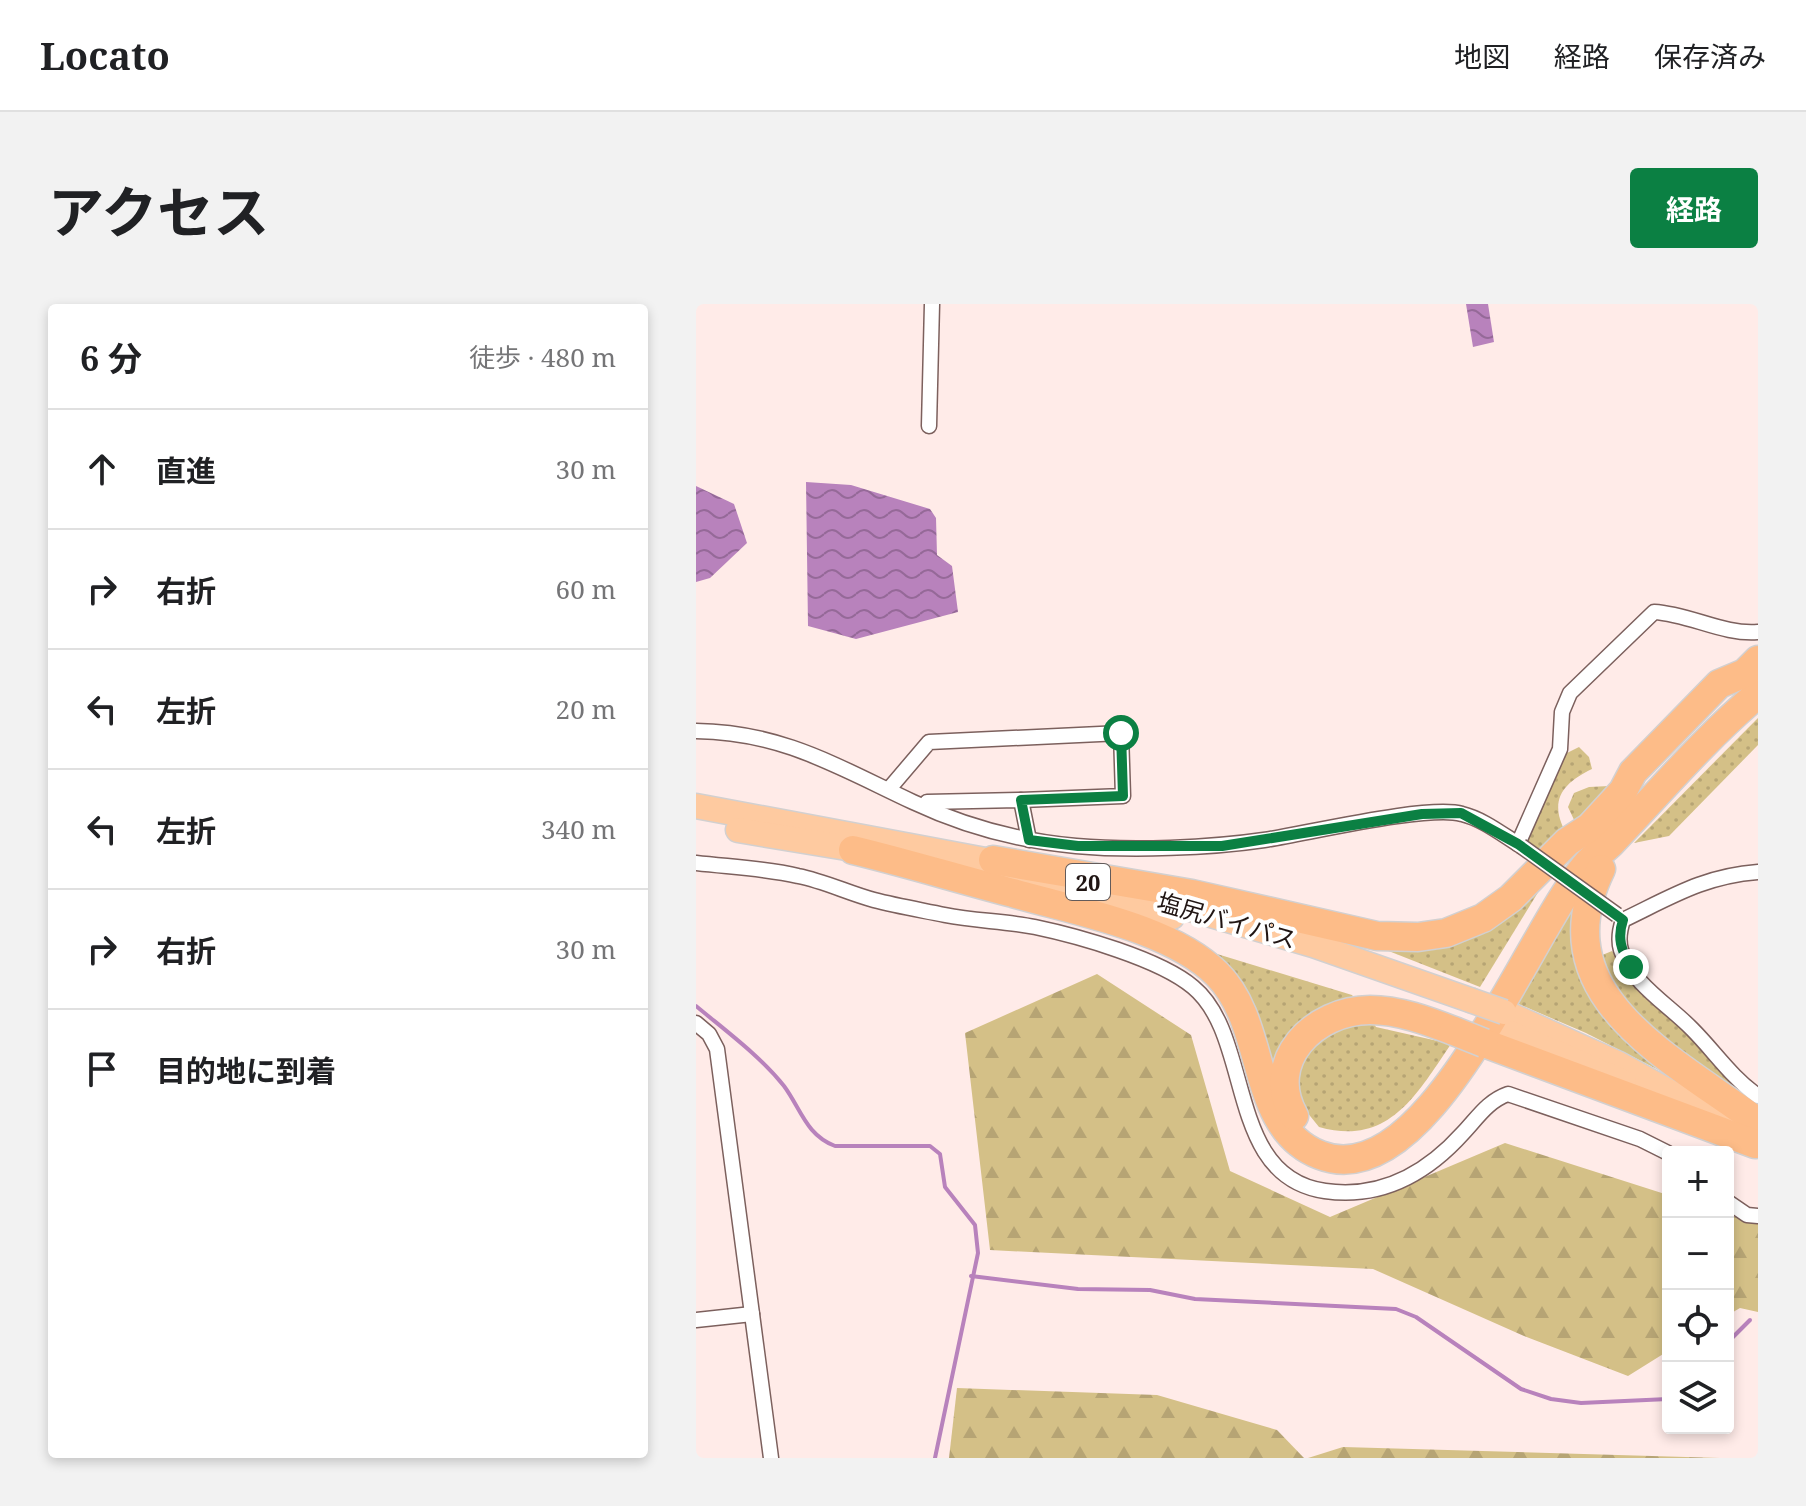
<!DOCTYPE html>
<html lang="ja">
<head>
<meta charset="utf-8">
<style>
  :root { --surface:#fff; --page:#f2f2f2; --text:#202124; --muted:#757577; --line:#e0e0e0; --accent:#0b8043 }
  body { margin:0; font-family:"Noto Serif","Noto Sans JP",serif; background:var(--page); color:var(--text) }
  .controls { position:absolute; right:24px; bottom:24px; display:grid; overflow:hidden; border-radius:8px; box-shadow:0 4px 12px #0003 }
  .controls button { width:72px; height:72px; display:grid; place-items:center; padding:0; border:0; border-bottom:2px solid var(--line); background:var(--surface); color:var(--text); font:40px sans-serif }
  .stop { position:absolute; width:24px; height:24px; margin:-18px; border:6px solid #0b8043; border-radius:50%; background:#fff }
  .stop.end { background:#0b8043; border-color:#fff; box-shadow:0 2px 8px #0008 }
  .list { margin:0; padding:0; list-style:none }
  h2 { display:flex; justify-content:space-between; align-items:center; height:104px; margin:0; padding:0 32px; font-size:34px }
  h2 small { font-size:26px; font-weight:400; color:var(--muted) }
  .list li { display:grid; grid-template-columns:52px 1fr auto; gap:24px; align-items:center; box-sizing:border-box; height:120px; padding:0 32px; border-top:2px solid var(--line) }
  .list b { display:block; font-size:30px; white-space:nowrap }
  .list em { font-size:26px; font-style:normal; color:var(--muted) }
  .icon { flex:none; width:44px; height:44px; fill:none; stroke:currentColor; stroke-width:2; stroke-linecap:round; stroke-linejoin:round }
  .map { position:relative; flex:none; width:1062px; height:1154px; overflow:hidden; border-radius:8px }
  header { display:flex; align-items:center; gap:48px; box-sizing:border-box; height:112px; padding:0 40px; background:var(--surface); border-bottom:2px solid var(--line) }
  header strong { font-size:38px }
  nav { display:flex; gap:44px; margin-inline-start:auto; font-size:28px }
  .intro { display:flex; align-items:center; justify-content:space-between; box-sizing:border-box; height:192px; padding:0 48px }
  h1 { margin:0; font-size:56px }
  .button { padding:20px 36px; border-radius:8px; background:var(--accent); color:#fff; font-size:28px; font-weight:700 }
  main { display:flex; gap:48px; padding:0 48px }
  aside { flex:1; background:var(--surface); border-radius:8px; box-shadow:0 4px 12px #0003 }
  .map>svg:first-child { display:block }
</style>
</head>
<body>
<header>
<strong>Locato</strong>
<nav><a>地図</a><a>経路</a><a>保存済み</a></nav>
</header>
<div class="intro"><h1>アクセス</h1><a class="button">経路</a></div>
<main>
<aside>
<h2>6 分<small>徒歩 · 480 m</small></h2>
<ul class="list">
<li><svg class="icon" aria-label="ahead" viewBox="0 0 24 24"><path d="M12 20V5M6 11l6-6 6 6"/></svg><div><b>直進</b></div><em>30 m</em></li>
<li><svg class="icon" aria-label="right" viewBox="0 0 24 24"><path d="M7 20v-9h11M14 6l5 5-5 5"/></svg><div><b>右折</b></div><em>60 m</em></li>
<li><svg class="icon" aria-label="left" viewBox="0 0 24 24"><path d="M17 20v-9H6M10 6l-5 5 5 5"/></svg><div><b>左折</b></div><em>20 m</em></li>
<li><svg class="icon" aria-label="left" viewBox="0 0 24 24"><path d="M17 20v-9H6M10 6l-5 5 5 5"/></svg><div><b>左折</b></div><em>340 m</em></li>
<li><svg class="icon" aria-label="right" viewBox="0 0 24 24"><path d="M7 20v-9h11M14 6l5 5-5 5"/></svg><div><b>右折</b></div><em>30 m</em></li>
<li><svg class="icon" aria-label="arrive" viewBox="0 0 24 24"><path d="M6 21V4h12l-3 4 3 4H6"/></svg><div><b>目的地に到着</b></div></li>
</ul>
</aside>
<div class="map">
<svg width="1062" height="1154" viewBox="0 0 1062 1154">
  <defs>
    <pattern id="grass-dots" width="8" height="8" patternUnits="userSpaceOnUse" patternTransform="scale(2)"><rect width="8" height="8" fill="#d4c087"/><path d="M2 2h.1M6 6h.1" fill="none" stroke="#b6a474" stroke-width="1.8" stroke-linecap="round"/></pattern>
    <pattern id="forest-firs" width="22" height="20" patternUnits="userSpaceOnUse" patternTransform="scale(2)"><rect width="22" height="20" fill="#d4c087"/><path d="M5 1l3.5 6h-7zM16 11l3.5 6h-7z" fill="#b6a474"/></pattern>
    <pattern id="water-waves" width="16" height="10" patternUnits="userSpaceOnUse" patternTransform="scale(2)"><rect width="16" height="10" fill="#b882bc"/><path d="M0 5q4-4 8 0t8 0" fill="none" stroke="#956998"/></pattern>
  </defs>
  <rect width="100%" height="100%" fill="#ffebe8"/>
  <g fill="url(#grass-dots)">
    <path d="M1062 414V441L973 532 938 539Z"/>
    <path d="M883 443 893 453 896 465C867 479 852 496 870 529L849 551 829 537 867 451Z"/>
    <path d="M913 482 879 518 872 503 878 489 893 483Z"/>
    <path d="M852 572 784 683 685 644Z"/>
    <path d="M879 590 877 644 886 673 1006 788 890 729 811 695Z"/>
    <path d="M508 646 656 691 659 695 580 767Z"/>
    <path d="M916 647 941 683 994 729 1044 783 1037 787 954 727 899 654Z"/>
    <path d="M676 717 680 723 755 740C721 790 693 843 623 823L602 797V756L621 729Z"/>
  </g>
  <g fill="url(#forest-firs)">
    <path d="M401 670 495 731 534 867 634 913 809 839 972 891V1047L932 1072 828 1032 677 965 294 946 269 729Z"/>
    <path d="M1032 911 1062 919V1008L1044 1004 1032 1011Z"/>
    <path d="M261 1084 461 1091 581 1126 608 1154H253Z"/>
    <path d="M647 1143 1024 1154H612Z"/>
  </g>
  <g fill="url(#water-waves)">
    <path d="M770 0H792L798 38 777 43Z"/>
    <path d="M110 178 155 181 234 205 240 214 241 251 256 262 262 308 160 335 112 322Z"/>
    <path d="M0 182 38 200 51 239 14 274 0 278Z"/>
  </g>
  <g fill="none" stroke-linecap="round" stroke-linejoin="round">
    <g stroke="#b882bc" stroke-width="4">
      <path d="M0 702C30 727 64 752 88 782 105 805 110 831 139 842H234L244 850 249 883 279 921 282 949 239 1154"/>
      <path d="M275 972 382 985 454 986 499 995 700 1005 720 1013 825 1085 855 1095 885 1099 972 1095"/>
      <path d="M1032 1038 1054 1016"/>
    </g>
    <defs>
      <g id="minor">
        <path d="M233 122 236 0"/>
        <path d="M0 427C86 428 142 463 217 498 268 522 324 537 380 542 435 547 514 544 568 536 609 530 733 500 766 510 787 515 807 531 825 542"/>
        <path d="M193 485 233 438 425 429 427 492 325 496"/>
        <path d="M231 498 325 496 333 536"/>
        <path d="M822 540 864 445 866 408 874 389 958 308C994 310 1027 331 1062 328"/>
        <path d="M0 559C34 563 69 564 102 572 128 577 152 589 178 596 201 602 225 606 249 611 279 617 309 617 339 623 382 632 464 655 497 683 558 733 529 873 629 887 685 895 731 869 767 829 782 813 792 797 812 790L944 835 972 849"/>
        <path d="M1062 568C1008 572 975 593 927 616 924 625 922 636 925 646 936 680 973 701 996 725 1019 748 1035 773 1062 792"/>
        <path d="M0 719 13 730 21 745 75 1154"/>
        <path d="M1032 898 1051 911 1062 912"/>
        <path d="M0 1016 56 1010"/>
      </g>
      <g id="trunk">
        <path d="M0 502 316 561"/>
        <path d="M42 526 175 548"/>
        <path d="M294 569 476 613"/>
        <path d="M457 594 617 641 774 696"/>
        <path d="M808 708 923 760 1021 814 1031 824"/>
        <path d="M798 722 928 778"/>
      </g>
      <g id="motorway">
        <path d="M157 546C211 559 263 575 317 589 379 607 475 624 521 670 573 722 552 823 624 851 733 894 833 625 891 560 898 552 907 547 915 539 963 489 1008 435 1062 390"/>
        <path d="M297 556 496 590 681 632 722 633 750 629 787 614 815 594 871 538 894 523 927 487 937 468 1023 380 1049 369 1062 356"/>
        <path d="M905 565C843 692 976 754 1062 818"/>
        <path d="M788 739 1059 840"/>
        <path d="M598 812C567 757 618 706 674 706 703 706 732 717 758 727"/>
      </g>
    </defs>
    <use href="#minor" stroke="#7c605d" stroke-width="17"/>
    <use href="#trunk" stroke="#d2d0d0" stroke-width="27"/>
    <use href="#motorway" stroke="#d2d0d0" stroke-width="31"/>
    <use href="#minor" stroke="#fff" stroke-width="14"/>
    <use href="#trunk" stroke="#fecaa0" stroke-width="24"/>
    <use href="#motorway" stroke="#fdbc88" stroke-width="28"/>
    <defs>
      <path id="minor-bridge" d="M825 542 921 611"/>
      <path id="trunk-bridge" d="M774 696 808 708"/>
      <path id="motorway-bridge" d="M758 727 788 739"/>
    </defs>
    <use href="#minor-bridge" stroke="#7c605d" stroke-width="17" stroke-linecap="butt"/>
    <use href="#trunk-bridge" stroke="#d2d0d0" stroke-width="27" stroke-linecap="butt"/>
    <use href="#motorway-bridge" stroke="#d2d0d0" stroke-width="31" stroke-linecap="butt"/>
    <use href="#minor-bridge" stroke="#fff" stroke-width="14"/>
    <use href="#trunk-bridge" stroke="#fecaa0" stroke-width="24"/>
    <use href="#motorway-bridge" stroke="#fdbc88" stroke-width="28"/>
  </g>
  <g fill="none" stroke-linecap="round" stroke-linejoin="round">
    <path stroke="#0b8043" stroke-width="10" d="M425 429 427 492 325 496 333 536 382 542H526L726 510 765 509 822 540 927 616C921 634 925 646 935 663"/>
  </g>
  <g text-anchor="middle" dominant-baseline="central" stroke-width="8" stroke-linejoin="round" paint-order="stroke">
    <rect fill="#fff" stroke="#635b5a" stroke-width="2" x="370" y="560" width="44" height="36" rx="6"/>
    <g font-size="22" font-weight="bold" fill="#201513">
      <text x="392" y="578">20</text>
    </g>
    <g font-size="24" fill="#201513" stroke="#fff">
      <text transform="translate(531 616) rotate(16)">塩尻バイパス</text>
    </g>
  </g>
</svg>
<div class="controls">
<button>+</button>
<button>−</button>
<button><svg class="icon" aria-label="locate" viewBox="0 0 24 24"><circle cx="12" cy="12" r="6"/><path d="M12 2v4M12 18v4M2 12h4M18 12h4"/></svg></button>
<button><svg class="icon" aria-label="layers" viewBox="0 0 24 24"><path d="M12 4l9 5-9 5-9-5zM3 14l9 5 9-5"/></svg></button>
</div>
<div class="stop" style="left:425px;top:429px"></div>
<div class="stop end" style="left:935px;top:663px"></div>
</div>
</main>
</body>
</html>
